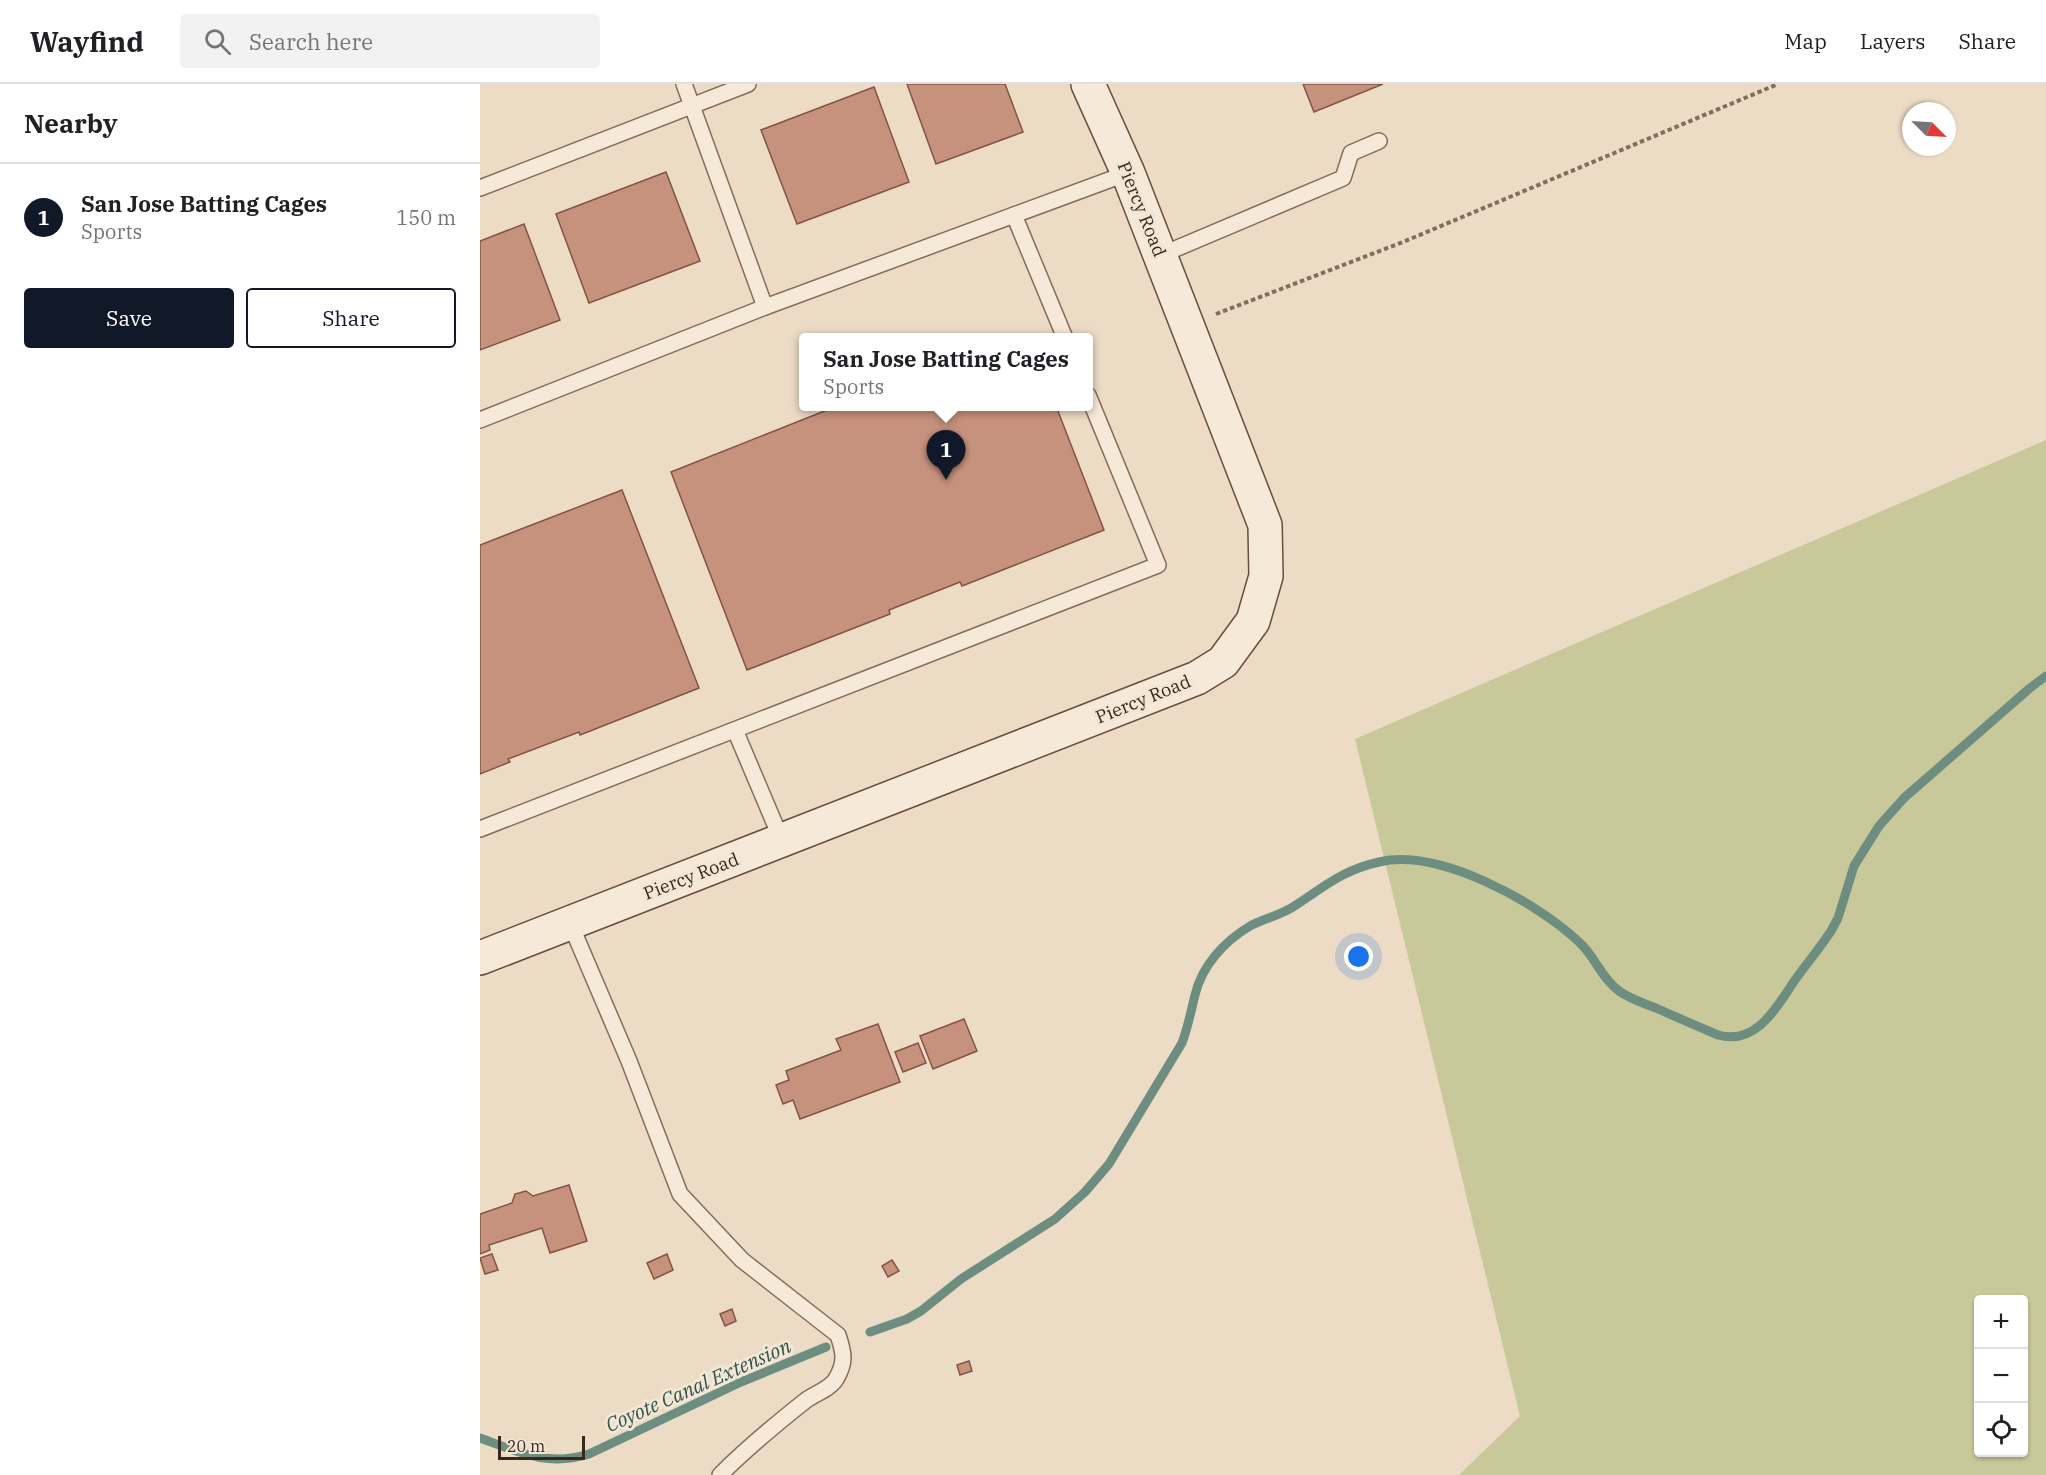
<!DOCTYPE html>
<html lang="en">
<head>
<meta charset="utf-8">
<style>
  :root { --surface:#fff; --page:#f2f2f2; --text:#202124; --muted:#757577; --line:#e0e0e0; --accent:#111827 }
  body { margin:0; font-family:"IBM Plex Serif",serif; background:var(--page); color:var(--text) }
  .controls { position:absolute; right:18px; bottom:18px; display:grid; overflow:hidden; border-radius:6px; box-shadow:0 2px 4px #0004 }
  .controls button { width:54px; height:54px; display:grid; place-items:center; padding:0; border:0; border-bottom:2px solid var(--line); background:var(--surface); color:var(--text); font:30px sans-serif }
  .compass { position:absolute; left:1422px; top:18px; width:54px; height:54px; border-radius:50%; background:var(--surface); box-shadow:0 2px 4px #0004; rotate:114deg }
  .scale { position:absolute; left:18px; bottom:15px; width:87px; box-sizing:border-box; padding-left:6px; border:3px solid #37271f; border-top:0; font-size:16px; line-height:21px; white-space:nowrap; color:#37271f; -webkit-text-stroke:4px #f3e6d4; paint-order:stroke }
  .you { position:absolute; left:879px; top:873px; width:21px; height:21px; margin:-15px; border:4px solid #fff; border-radius:50%; background:#1a73e8; box-shadow:0 0 0 9px #1a73e833 }
  .badge { display:grid; place-items:center; width:39px; height:39px; border-radius:50%; background:var(--accent); color:#fff; font-size:20px; font-weight:700 }
  .pin { position:absolute; translate:-50% -50px; filter:drop-shadow(0 2px 3px #0008) }
  .pin::after { content:''; position:absolute; top:32px; width:21px; height:18px; background:inherit; clip-path:polygon(0 0,100% 0,50% 100%) }
  .popup { position:absolute; left:319px; top:249px; width:294px; height:78px; box-sizing:border-box; display:grid; place-content:center; border-radius:6px; background:var(--surface); filter:drop-shadow(0 2px 4px #0005); font-size:20px; white-space:nowrap; color:var(--muted) }
  .popup b { font-size:22px; color:var(--text) }
  .popup::after { content:''; position:absolute; left:50%; top:100%; margin-left:-12px; border:12px solid transparent; border-top-color:var(--surface) }
  .list { margin:0; padding:0; list-style:none }
  h2 { display:flex; justify-content:space-between; align-items:center; height:78px; margin:0; padding:0 24px; font-size:26px }
  h2 small { font-size:20px; font-weight:400; color:var(--muted) }
  .list li { display:grid; grid-template-columns:39px 1fr auto; gap:18px; align-items:center; box-sizing:border-box; height:108px; padding:0 24px; border-top:2px solid var(--line) }
  .list b { display:block; font-size:22px; white-space:nowrap }
  .list p { margin:0; font-size:20px; white-space:nowrap; color:var(--muted) }
  .list em { font-size:20px; font-style:normal; color:var(--muted) }
  .actions { display:flex; gap:12px; padding:18px 24px }
  .actions a { flex:1; padding:14px 0; border:2px solid var(--accent); border-radius:6px; text-align:center; font-size:21px; color:var(--accent) }
  .actions .main { background:var(--accent); color:#fff }
  .icon { flex:none; width:33px; height:33px; fill:none; stroke:currentColor; stroke-width:2; stroke-linecap:round; stroke-linejoin:round }
  .map { position:relative; flex:none; width:1566px; height:1391px; overflow:hidden }
  header { display:flex; align-items:center; gap:36px; box-sizing:border-box; height:84px; padding:0 30px; background:var(--surface); border-bottom:2px solid var(--line) }
  header strong { font-size:28px }
  nav { display:flex; gap:33px; margin-inline-start:auto; font-size:21px }
  .search { width:420px; height:54px; background:var(--page); display:flex; align-items:center; gap:15px; box-sizing:border-box; padding:0 21px; border-radius:6px; color:var(--muted); font-size:22px }
  main { display:flex }
  aside { flex:1; background:var(--surface) }
  .map>svg:first-child { display:block }
</style>
</head>
<body>
<header>
<strong>Wayfind</strong>
<div class="search"><svg class="icon" aria-label="search" viewBox="0 0 24 24"><circle cx="10" cy="10" r="6"/><path d="M15 15l6 6"/></svg>Search here</div>
<nav><a>Map</a><a>Layers</a><a>Share</a></nav>
</header>
<main>
<aside>
<h2>Nearby<small></small></h2>
<ul class="list">
<li><span class="badge">1</span><div><b>San Jose Batting Cages</b><p>Sports</p></div><em>150 m</em></li>
</ul>
<div class="actions"><a class="main">Save</a><a>Share</a></div>
</aside>
<div class="map">
<svg width="1566" height="1391" viewBox="0 0 1566 1391">
  <rect width="100%" height="100%" fill="#ecdbc5"/>
  <path fill="#c9c89a" fill-rule="evenodd" d="M1566 356V1391H979L1040 1332 875 655ZM1498 1216H1544V1368H1498Z"/>
  <g fill="none" stroke-linecap="round" stroke-linejoin="round">
    <g stroke="#6e8d81" stroke-width="9">
      <path d="M390 1248 427 1235 441 1227 481 1195 575 1135 605 1108 629 1080 702 959C708 943 711 927 715 911 722 881 745 857 770 842 785 834 802 831 816 821 845 802 863 786 899 778 959 764 1057 818 1099 858 1115 872 1121 894 1139 907 1150 915 1163 919 1176 924 1196 933 1217 942 1238 951 1277 962 1297 922 1315 896 1327 879 1340 864 1351 847L1358 834 1374 782 1399 742 1424 714 1550 604 1566 592"/>
      <path d="M0 1354C39 1368 67 1383 109 1370L261 1298 346 1263"/>
    </g>
  </g>
  <g fill="#c7927d" stroke="#835444" stroke-width="1.5">
    <path d="M427 0H525L543 48 456 80Z"/>
    <path d="M823 0H903L834 28Z"/>
    <path d="M394 3 429 98 317 140 281 46Z"/>
    <path d="M186 88 220 177 109 219 76 130Z"/>
    <path d="M44 140 80 236 0 266V157Z"/>
    <path d="M357 322H576L624 446 482 502 480 498 409 526 410 530 267 586 191 388Z"/>
    <path d="M142 406 219 604 100 651 99 648 28 675 30 678 0 690V461Z"/>
    <path d="M484 935 497 967 453 985 440 952Z"/>
    <path d="M398 940 420 998 320 1035 313 1016 303 1020 296 1001 309 996 306 987 361 966 356 955Z"/>
    <path d="M438 959 446 979 423 988 415 968Z"/>
    <path d="M89 1101 107 1157 70 1169 62 1144 9 1161 10 1166 0 1170V1130L32 1119 35 1110 46 1107 53 1112Z"/>
    <path d="M12 1170 18 1186 5 1190 0 1174Z"/>
    <path d="M187 1170 193 1186 174 1195 167 1179Z"/>
    <path d="M412 1176 419 1187 408 1193 402 1182Z"/>
    <path d="M252 1225 256 1237 245 1242 240 1230Z"/>
    <path d="M489 1277 492 1287 480 1291 477 1281Z"/>
  </g>
  <g fill="none" stroke-linecap="round" stroke-linejoin="round">
    <defs>
      <g id="lane">
        <path d="M204 0 285 223"/>
        <path d="M0 104 268 0"/>
        <path d="M534 131 585 254"/>
        <path d="M681 171 863 94 871 69 899 57"/>
        <path d="M0 336 285 223 648 89"/>
        <path d="M255 646 302 757"/>
        <path d="M0 745 678 481 608 311"/>
        <path d="M90 839 149 977 200 1110 262 1176 358 1251C364 1269 366 1278 356 1295 350 1305 334 1310 325 1317 296 1340 267 1364 240 1391"/>
      </g>
      <path id="secondary" d="M0 874 717 594 743 578 773 537 786 492 785 441 648 89 608 0"/>
    </defs>
    <use href="#lane" stroke="#866c5c" stroke-width="18"/>
    <use href="#secondary" stroke="#674e3f" stroke-width="36"/>
    <path stroke="#866c5c" stroke-width="4" stroke-dasharray="4.5 3" stroke-linecap="butt" d="M736 230 923 158 1298 0"/>
    <use href="#lane" stroke="#f7e9d8" stroke-width="15"/>
    <use href="#secondary" stroke="#f7e9d8" stroke-width="33"/>
  </g>
  <g text-anchor="middle" dominant-baseline="central" stroke-width="6" stroke-linejoin="round" paint-order="stroke">
    <g font-size="18" fill="#37271f" stroke="#f3e6d4">
      <text transform="translate(662 125) rotate(68)">Piercy Road</text>
      <text transform="translate(663 615) rotate(-22)">Piercy Road</text>
      <text transform="translate(211 792) rotate(-21)">Piercy Road</text>
    </g>
    <g font-size="20" font-style="italic" fill="#2f554e" stroke="#f3e6d4">
      <text transform="translate(218 1301) rotate(-24)">Coyote Canal Extension</text>
    </g>
  </g>
</svg>
<div class="controls">
<button>+</button>
<button>−</button>
<button><svg class="icon" aria-label="locate" viewBox="0 0 24 24"><circle cx="12" cy="12" r="6"/><path d="M12 2v4M12 18v4M2 12h4M18 12h4"/></svg></button>
</div>
<svg class="compass" viewBox="-18 -18 36 36"><path d="M0-13l5 13h-10z" fill="#e53935"/><path d="M0 13l5-13h-10z" fill="#757577"/></svg>
<div class="scale">20 m</div>
<div class="you"></div>
<div class="pin badge" style="left:466px;top:396px">1</div>
<div class="popup"><b>San Jose Batting Cages</b>Sports</div>
</div>
</main>
</body>
</html>
